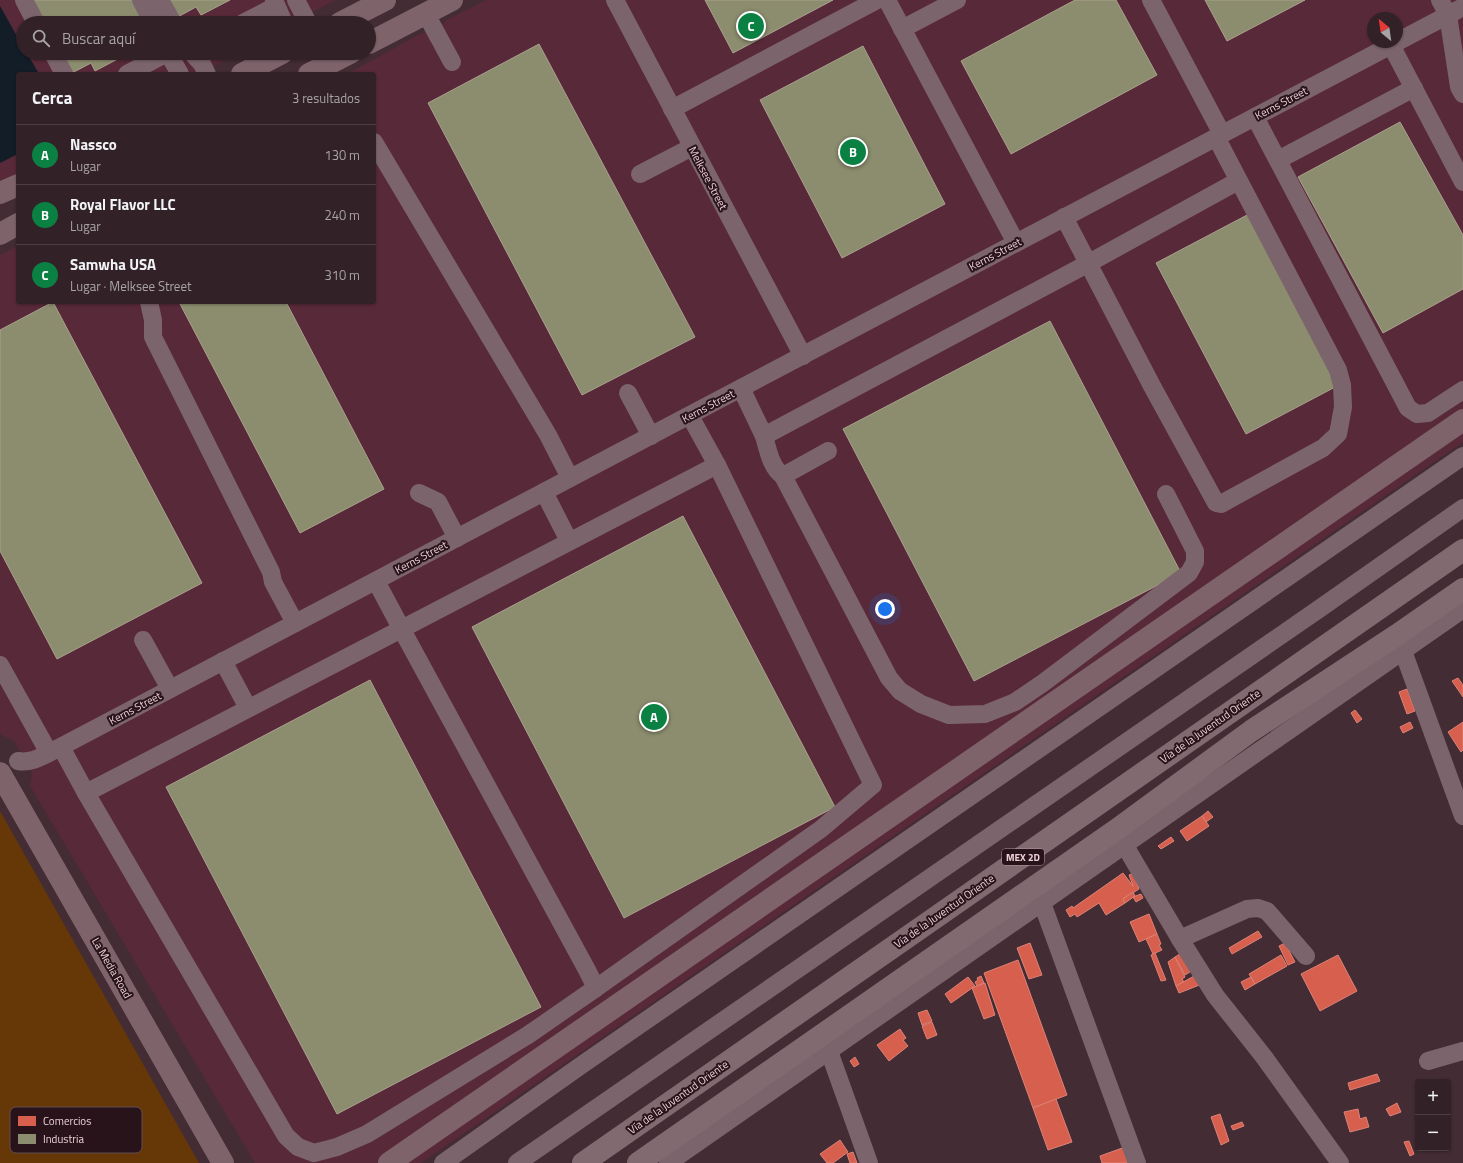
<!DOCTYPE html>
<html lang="es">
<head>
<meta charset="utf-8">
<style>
  :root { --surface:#322127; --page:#3a292f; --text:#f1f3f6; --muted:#a8a3a7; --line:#4d3e44; --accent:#0b8043 }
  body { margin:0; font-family:"Titillium Web",sans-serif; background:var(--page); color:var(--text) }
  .controls { position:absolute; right:12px; bottom:12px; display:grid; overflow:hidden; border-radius:4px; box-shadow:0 1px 3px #0004 }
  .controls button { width:36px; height:36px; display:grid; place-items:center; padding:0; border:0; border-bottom:1px solid var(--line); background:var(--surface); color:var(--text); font:20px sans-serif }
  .compass { position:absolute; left:1367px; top:12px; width:36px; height:36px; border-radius:50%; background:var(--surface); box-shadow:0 1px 3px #0004; rotate:331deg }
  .you { position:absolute; left:885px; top:609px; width:14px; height:14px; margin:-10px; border:3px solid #fff; border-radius:50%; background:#1a73e8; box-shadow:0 0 0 6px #1a73e833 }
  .badge { display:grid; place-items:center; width:26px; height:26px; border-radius:50%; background:var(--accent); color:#fff; font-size:13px; font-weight:700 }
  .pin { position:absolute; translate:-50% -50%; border:2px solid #fff; box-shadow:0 1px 4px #0006 }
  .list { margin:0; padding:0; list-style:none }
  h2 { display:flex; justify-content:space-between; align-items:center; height:52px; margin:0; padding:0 16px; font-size:17px }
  h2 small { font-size:13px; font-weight:400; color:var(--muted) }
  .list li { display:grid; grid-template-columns:26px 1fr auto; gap:12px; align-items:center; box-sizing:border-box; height:60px; padding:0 16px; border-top:1px solid var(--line) }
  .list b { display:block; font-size:15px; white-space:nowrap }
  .list p { margin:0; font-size:13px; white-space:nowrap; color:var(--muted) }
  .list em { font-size:13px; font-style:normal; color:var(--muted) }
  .icon { flex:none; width:22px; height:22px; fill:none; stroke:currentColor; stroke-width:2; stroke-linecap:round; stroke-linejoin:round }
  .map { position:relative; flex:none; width:1463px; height:1163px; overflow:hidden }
  .search { position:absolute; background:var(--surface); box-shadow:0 1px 3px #0004; left:16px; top:16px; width:360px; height:44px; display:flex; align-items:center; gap:10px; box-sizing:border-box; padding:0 14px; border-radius:22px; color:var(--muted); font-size:15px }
  .panel { position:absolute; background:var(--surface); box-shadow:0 1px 3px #0004; left:16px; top:72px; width:360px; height:232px; border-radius:4px }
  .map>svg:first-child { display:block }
</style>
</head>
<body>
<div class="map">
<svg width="1463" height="1163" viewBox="0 0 1463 1163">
  <rect width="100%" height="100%" fill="#432c34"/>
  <g fill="#582938" fill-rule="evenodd">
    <path d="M0 0H335L292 23H23V53H237L200 74H18V173L0 183Z"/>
    <path d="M486 0H1463V442L421 1163H255L30 786 32 773 14 741 2 735 0 732V255L18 246V302H374V74H347L422 33 427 32 444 23 447 20ZM1373 18H1397V42H1373Z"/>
  </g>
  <path fill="#663707" d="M0 811 199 1163H0Z"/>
  <path fill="#121d28" d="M0 6 23 47V53H27L39 74H18V154L0 163Z"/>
  <g fill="#d6604d" stroke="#dd8277">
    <path d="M1458 678 1463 685V697L1452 681Z"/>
    <path d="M1407 689 1415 711 1407 714 1399 692Z"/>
    <path d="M1355 710 1362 719 1357 723 1351 713Z"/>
    <path d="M1410 722 1413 728 1403 733 1400 727Z"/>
    <path d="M1463 722V750L1461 752 1448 732Z"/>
    <path d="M1208 811 1213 817 1206 822 1202 816Z"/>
    <path d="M1202 816 1209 826 1187 841 1180 831Z"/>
    <path d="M1171 837 1174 841 1161 849 1158 846Z"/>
    <path d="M1123 873 1133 886 1129 875 1134 873 1139 889 1123 899 1125 903 1106 915 1099 903 1077 917 1075 914 1070 917 1066 910 1072 906 1073 908Z"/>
    <path d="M1133 892 1135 896 1125 903 1123 899Z"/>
    <path d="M1141 894 1143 898 1136 902 1133 897Z"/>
    <path d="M1149 914 1157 934 1139 942 1130 922Z"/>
    <path d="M1258 931 1262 937 1232 954 1229 948Z"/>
    <path d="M1157 934 1161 944 1159 945 1162 950 1153 954 1146 939Z"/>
    <path d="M1030 943 1042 975 1029 979 1017 948Z"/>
    <path d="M1285 943 1295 962 1288 965 1279 946Z"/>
    <path d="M1183 952 1193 970 1185 975 1175 957Z"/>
    <path d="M1155 953 1166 980 1161 981 1151 955Z"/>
    <path d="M1281 955 1287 966 1255 984 1249 974Z"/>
    <path d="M1338 955 1357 991 1320 1011 1301 974Z"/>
    <path d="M1175 957 1185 977 1182 979 1184 982 1176 986 1168 962Z"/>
    <path d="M1018 960 1067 1095 1033 1108 984 973Z"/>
    <path d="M1196 975 1202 984 1179 993 1176 986Z"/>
    <path d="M981 976 984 983 977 986 975 982 978 980 977 978Z"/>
    <path d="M968 977 975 986 951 1003 945 994Z"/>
    <path d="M1251 977 1255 984 1245 990 1241 982Z"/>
    <path d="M985 983 995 1015 984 1019 972 988Z"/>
    <path d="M927 1010 932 1021 922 1025 918 1013Z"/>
    <path d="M932 1022 937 1035 927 1039 922 1026Z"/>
    <path d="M900 1029 906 1038 903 1040 908 1046 889 1061 877 1045Z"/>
    <path d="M855 1057 859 1064 854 1067 850 1061Z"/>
    <path d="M1377 1074 1380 1081 1350 1090 1348 1083Z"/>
    <path d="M1056 1099 1072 1142 1048 1150 1033 1108Z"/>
    <path d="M1397 1103 1401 1112 1390 1116 1386 1109Z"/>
    <path d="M1358 1109 1360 1119 1366 1117 1369 1127 1350 1132 1344 1112Z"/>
    <path d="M1220 1114 1229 1141 1221 1145 1211 1117Z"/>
    <path d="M1242 1122 1244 1126 1233 1130 1231 1126Z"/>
    <path d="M840 1140 848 1152 833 1163H827L820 1154Z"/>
    <path d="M1409 1141 1414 1154 1410 1156 1404 1142Z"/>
    <path d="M1125 1147 1130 1163H1102L1100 1156Z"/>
    <path d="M853 1152 857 1163H850L847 1154Z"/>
  </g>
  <g fill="#8c8c6e" stroke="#a9a18e">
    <path d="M29 0H136L148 23H41Z"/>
    <path d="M164 0H230L201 15 196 7 174 19Z"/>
    <path d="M705 0H833L733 53Z"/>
    <path d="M1075 0H1116L1157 75 1011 154 961 61Z"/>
    <path d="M1205 0H1305L1227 41Z"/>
    <path d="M539 44 695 337 582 395 428 103Z"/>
    <path d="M863 46 945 204 842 258 760 100Z"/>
    <path d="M57 53H129L95 71 91 63 70 74Z"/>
    <path d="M1400 122 1463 235V289L1383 333 1298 177Z"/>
    <path d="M1249 214 1339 385 1246 434 1156 263Z"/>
    <path d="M53 302 202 583 57 659 0 551V330Z"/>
    <path d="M179 302H286L384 489 300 533Z"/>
    <path d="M1050 321 1181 573 974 681 843 429Z"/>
    <path d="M683 516 835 807 624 918 472 627Z"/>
    <path d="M370 680 541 1007 337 1114 166 787Z"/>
  </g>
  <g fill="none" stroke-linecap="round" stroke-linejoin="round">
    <g stroke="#7c646c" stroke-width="18">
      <path d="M24 0 36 23"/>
      <path d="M141 0 153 23"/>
      <path d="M160 0 173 23"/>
      <path d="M274 0 284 23"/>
      <path d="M296 0 308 23"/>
      <path d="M615 0 803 356"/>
      <path d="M887 0 1016 243"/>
      <path d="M1151 0 1222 134"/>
      <path d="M1440 0 1448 15 1459 87 1463 94"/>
      <path d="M426 14 452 62"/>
      <path d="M243 23 276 6"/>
      <path d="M902 29 957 0"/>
      <path d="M1397 42 1463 7"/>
      <path d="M1391 45 1463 182"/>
      <path d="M53 53 64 74"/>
      <path d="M168 53 180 74"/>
      <path d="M192 53 202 64 207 74"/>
      <path d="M127 74 167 53"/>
      <path d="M672 109 877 0"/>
      <path d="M1255 117 1408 408 1417 414 1428 413 1463 390"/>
      <path d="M374 142 548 435 570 478"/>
      <path d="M1278 160 1414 88"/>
      <path d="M640 174 692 147"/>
      <path d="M1064 217 1152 386 1216 503 1221 504 1323 448 1338 434 1343 407 1342 385 1338 370 1216 137"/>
      <path d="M149 302 153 320V337L271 572 273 582 295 623"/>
      <path d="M741 388 764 436 1089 263 1238 181"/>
      <path d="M628 393 651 436"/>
      <path d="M764 436C768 450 771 468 783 476L889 678 900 691 921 704 949 715 985 714 1015 702 1043 683 1189 573 1195 562V551L1166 494"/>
      <path d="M783 476 828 451"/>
      <path d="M544 492 569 541"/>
      <path d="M419 493 438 502 457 538"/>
      <path d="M376 581 401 628 587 970 596 988 528 1035 367 1134 337 1147 314 1153 298 1147 286 1136 86 793C296 683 506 573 717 465L690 416"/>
      <path d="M143 640 170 689"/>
      <path d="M1399 640 1463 816"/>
      <path d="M223 661 248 708"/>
      <path d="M0 665 49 753"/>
      <path d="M61 747 86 793"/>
      <path d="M18 761C30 763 39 758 49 753L1397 42"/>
      <path d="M1118 834 1180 939 1215 995 1264 1057 1340 1163"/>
      <path d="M1038 892 1137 1163"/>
      <path d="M1180 939 1247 909 1258 908 1267 911 1306 956"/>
      <path d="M596 988 821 829 873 785 717 465"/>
      <path d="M825 1040 869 1163"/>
      <path d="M1428 1061 1463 1051"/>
      <path d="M443 1163 583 1064 1463 456"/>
      <path d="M517 1163 1319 609 1463 508"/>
      <path d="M668 1163 1463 609"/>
    </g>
    <g stroke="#7e636b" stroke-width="22">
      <path d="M340 23 385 0"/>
      <path d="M369 43 452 0"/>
      <path d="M242 74 282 53"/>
      <path d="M309 74 350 53"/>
      <path d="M0 193 18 185"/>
      <path d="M0 234 18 224"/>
      <path d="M0 773 223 1163"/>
      <path d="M389 1163 1463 420"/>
    </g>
    <g stroke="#826a71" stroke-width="22">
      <path d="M583 1163 1463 550"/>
      <path d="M638 1163 1116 830 1251 731 1397 635 1463 589"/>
    </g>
  </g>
  <g text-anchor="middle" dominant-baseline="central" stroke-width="4" stroke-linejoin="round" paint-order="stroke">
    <rect fill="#271319" stroke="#b2989f" stroke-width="1" x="1002" y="849" width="42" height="16" rx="3"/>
    <g font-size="10" font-weight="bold" fill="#eed1d9">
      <text x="1023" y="857">MEX 2D</text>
    </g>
    <g font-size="11" fill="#eed1d9" stroke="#271319">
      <text transform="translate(1281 103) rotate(-28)">Kerns Street</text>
      <text transform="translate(708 178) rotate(62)">Melksee Street</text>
      <text transform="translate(995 254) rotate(-28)">Kerns Street</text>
      <text transform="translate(708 406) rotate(-28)">Kerns Street</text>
      <text transform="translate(421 557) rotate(-28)">Kerns Street</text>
      <text transform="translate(135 708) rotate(-28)">Kerns Street</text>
      <text transform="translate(1210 726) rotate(-35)">Vía de la Juventud Oriente</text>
      <text transform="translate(944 911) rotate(-35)">Vía de la Juventud Oriente</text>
      <text transform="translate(112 968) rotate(60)">La Media Road</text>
      <text transform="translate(678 1097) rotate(-35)">Vía de la Juventud Oriente</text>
    </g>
  </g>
  <rect x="10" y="1107" width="132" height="46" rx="6" fill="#271319" stroke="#634c53" stroke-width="1"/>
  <rect x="18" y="1116" width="18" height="10" fill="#d6604d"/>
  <rect x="18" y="1134" width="18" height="10" fill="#8c8c6e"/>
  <g font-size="11" fill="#eed1d9">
    <text x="43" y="1125">Comercios</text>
    <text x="43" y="1143">Industria</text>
  </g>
</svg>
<div class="controls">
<button>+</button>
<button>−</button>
</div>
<svg class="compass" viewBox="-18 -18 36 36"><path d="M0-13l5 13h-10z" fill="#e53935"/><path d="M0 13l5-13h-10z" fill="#a8a3a7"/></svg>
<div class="you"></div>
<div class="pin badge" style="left:654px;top:717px">A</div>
<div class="pin badge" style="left:853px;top:152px">B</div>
<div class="pin badge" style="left:751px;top:26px">C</div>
<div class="search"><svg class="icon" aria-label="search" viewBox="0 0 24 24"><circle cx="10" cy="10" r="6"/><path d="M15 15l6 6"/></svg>Buscar aquí</div>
<section class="panel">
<h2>Cerca<small>3 resultados</small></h2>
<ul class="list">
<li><span class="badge">A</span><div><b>Nassco</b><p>Lugar</p></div><em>130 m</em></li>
<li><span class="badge">B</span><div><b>Royal Flavor LLC</b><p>Lugar</p></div><em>240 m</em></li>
<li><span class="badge">C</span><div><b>Samwha USA</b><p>Lugar · Melksee Street</p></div><em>310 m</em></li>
</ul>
</section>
</div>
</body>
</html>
